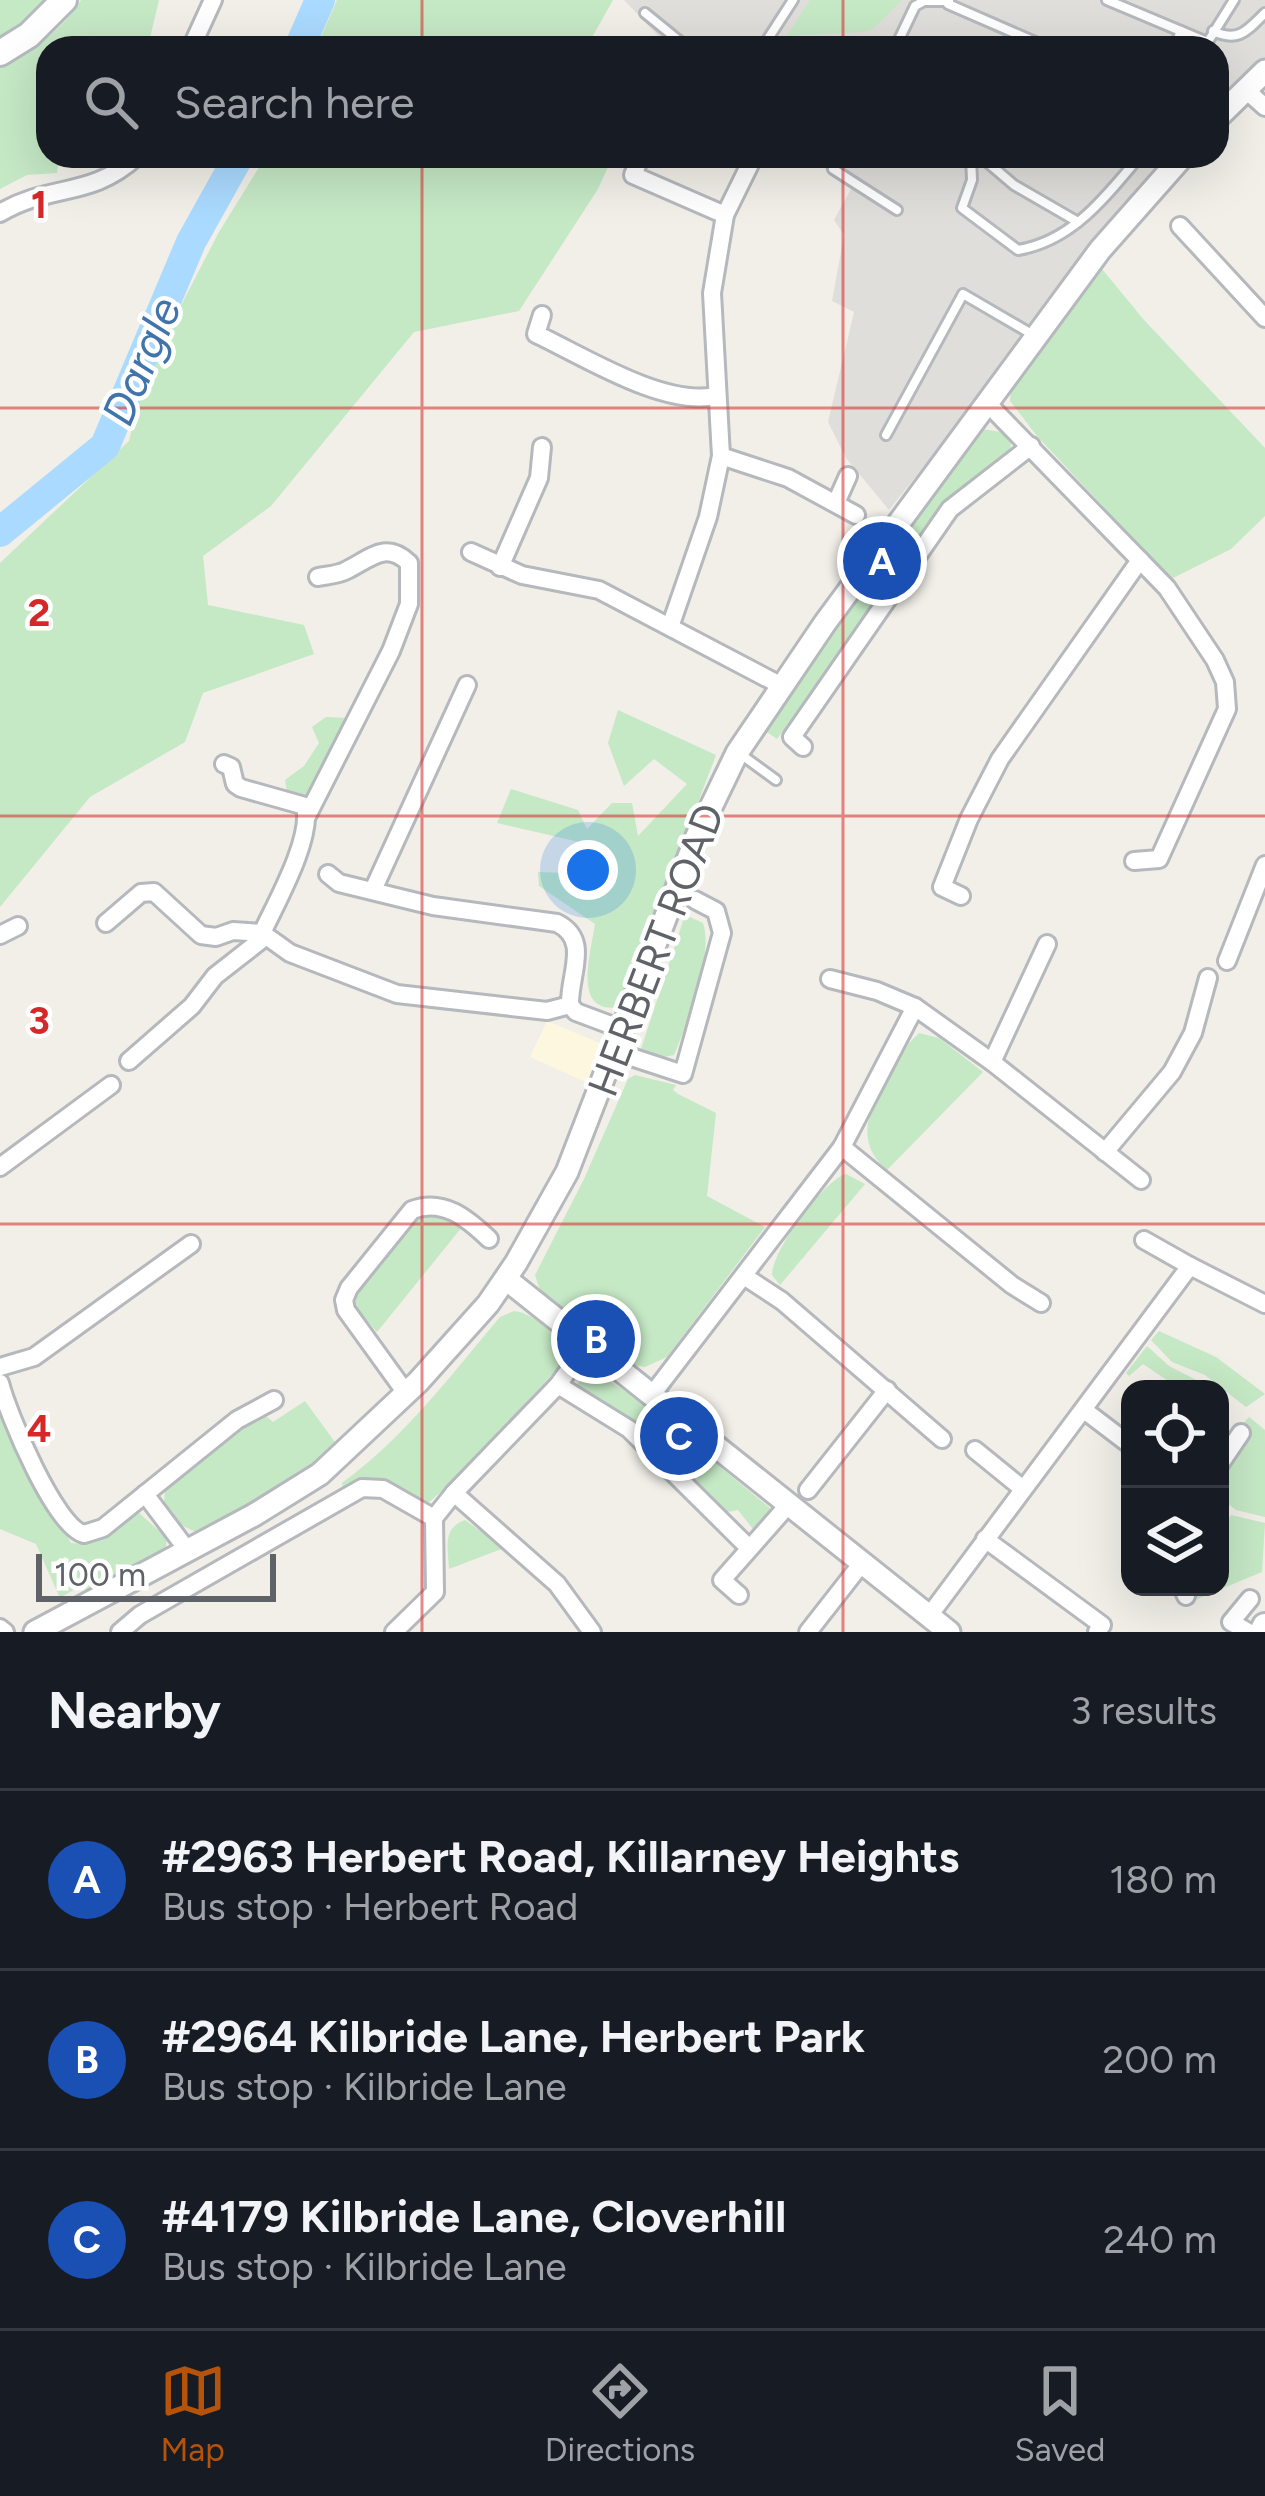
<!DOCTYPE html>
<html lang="en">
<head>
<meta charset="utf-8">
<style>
  :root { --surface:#171b24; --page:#242831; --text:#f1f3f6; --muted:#9ea1a6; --line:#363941; --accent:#b45309 }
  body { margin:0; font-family:Figtree,sans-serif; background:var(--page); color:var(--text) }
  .controls { position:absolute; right:36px; bottom:36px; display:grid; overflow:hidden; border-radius:24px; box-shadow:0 12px 48px #0002 }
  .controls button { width:108px; height:108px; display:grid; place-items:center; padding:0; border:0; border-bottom:3px solid var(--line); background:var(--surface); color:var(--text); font:60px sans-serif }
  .scale { position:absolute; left:36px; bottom:30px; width:240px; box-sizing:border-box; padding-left:12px; border:6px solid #5f6368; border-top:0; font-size:33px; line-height:42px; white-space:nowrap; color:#5f6368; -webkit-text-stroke:9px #fff; paint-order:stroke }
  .you { position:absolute; left:588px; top:870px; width:42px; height:42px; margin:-30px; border:9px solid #fff; border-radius:50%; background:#1a73e8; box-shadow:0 0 0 18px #1a73e833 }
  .badge { display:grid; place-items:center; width:78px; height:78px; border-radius:50%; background:var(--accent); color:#fff; font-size:39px; font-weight:700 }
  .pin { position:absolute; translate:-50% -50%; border:6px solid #fff; box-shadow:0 3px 12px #0006 }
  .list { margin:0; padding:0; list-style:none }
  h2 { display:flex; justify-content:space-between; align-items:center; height:156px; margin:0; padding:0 48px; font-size:51px }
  h2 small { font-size:39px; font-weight:400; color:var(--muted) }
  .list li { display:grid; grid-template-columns:78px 1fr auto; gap:36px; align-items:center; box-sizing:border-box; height:180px; padding:0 48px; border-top:3px solid var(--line) }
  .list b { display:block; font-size:45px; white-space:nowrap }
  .list p { margin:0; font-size:39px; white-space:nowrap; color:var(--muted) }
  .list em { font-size:39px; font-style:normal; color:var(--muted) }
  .icon { flex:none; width:66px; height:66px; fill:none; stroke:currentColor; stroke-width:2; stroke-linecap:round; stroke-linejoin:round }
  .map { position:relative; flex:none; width:1265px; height:1632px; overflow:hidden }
  .search { position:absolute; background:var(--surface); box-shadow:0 12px 48px #0002; left:36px; right:36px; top:36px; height:132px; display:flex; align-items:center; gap:30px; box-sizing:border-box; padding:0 42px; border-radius:36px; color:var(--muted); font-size:45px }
  .sheet { height:696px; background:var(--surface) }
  nav { display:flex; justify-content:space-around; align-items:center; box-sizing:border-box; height:168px; border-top:3px solid var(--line); background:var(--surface); font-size:33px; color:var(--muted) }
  nav a { display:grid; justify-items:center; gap:6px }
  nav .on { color:var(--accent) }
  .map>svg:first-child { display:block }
</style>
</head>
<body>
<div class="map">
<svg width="1265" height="1632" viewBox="0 0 1265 1632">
  <rect width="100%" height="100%" fill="#f1efe8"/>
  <path fill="#fef7e0" d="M547 1021 604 1045 588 1083 530 1057Z"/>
  <g fill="#e0deda">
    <path d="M624 0H1265V61L1217 106V48H670Z"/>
    <path d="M819 156H1172L889 510 846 458 828 422 854 312 832 301 844 235 834 220 851 189 824 168Z"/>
  </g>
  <g fill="#c5e8c5">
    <path d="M0 0H52L0 38Z"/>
    <path d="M81 0H159L149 42 138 48H48V156H59L57 173 27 175 0 189V68C31 53 63 29 81 0Z"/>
    <path d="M337 0H613L586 48H316Z"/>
    <path d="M810 0H902L873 29 863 32 787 36Z"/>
    <path d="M266 156H613L598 189 519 311 414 332 271 506 203 556 208 605 304 625 314 654 203 693 185 742 90 797 0 907V563L129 441 143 384 161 344 219 232Z"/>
    <path d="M1102 269 1144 320 1265 448V516L1231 549 1171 579 1037 436 1010 401 1011 389Z"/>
    <path d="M982 429 1001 432 1011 443 1010 456 950 500 777 739 764 730Z"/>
    <path d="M618 710 716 755 620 1007C571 1015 591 953 595 924L539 886 538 872 591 874 588 844 497 823 511 789 578 810 587 829 612 803H632L638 836 687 784 654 759 624 786 608 743Z"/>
    <path d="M326 717 348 718 310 798 303 799 287 791 285 780 304 766 319 743 312 727Z"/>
    <path d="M685 915 703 923C714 956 687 1023 674 1055L653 1059 641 1049Z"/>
    <path d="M919 1033 939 1038 983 1072 887 1170C842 1131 886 1085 909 1043Z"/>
    <path d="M635 1075 676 1085 673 1090 678 1094 716 1113 707 1196 765 1227 667 1357 645 1367 634 1365 540 1290 535 1275 584 1179 628 1079Z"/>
    <path d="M846 1174 865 1184 780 1285 772 1275C772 1250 823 1181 846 1174Z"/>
    <path d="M422 1214 437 1215 462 1227 377 1332 357 1309 355 1295Z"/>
    <path d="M514 1311C538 1314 555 1337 571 1354L451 1483 429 1502C391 1500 389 1466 343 1488L342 1483C404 1438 451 1375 500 1317Z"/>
    <path d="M1159 1331 1216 1357 1265 1394 1246 1407 1205 1375 1172 1362 1151 1340Z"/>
    <path d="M1147 1346 1169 1366 1214 1389H1180L1143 1364 1129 1376 1126 1373Z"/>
    <path d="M595 1372 638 1399 777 1514 757 1534 738 1510 722 1513 576 1387 584 1374Z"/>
    <path d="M305 1401 340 1449 307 1473 200 1534 181 1525 164 1503 165 1489 175 1477 261 1412 273 1422Z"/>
    <path d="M0 1417 71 1543C101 1548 114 1528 139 1513L167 1538 165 1554 94 1594 80 1586 60 1598 36 1544 0 1529Z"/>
    <path d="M1249 1417 1265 1430V1517L1236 1510 1220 1498V1474L1249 1435 1240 1427Z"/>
    <path d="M1231 1515 1265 1523 1262 1572 1197 1599 1190 1587H1220V1533Z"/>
    <path d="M465 1520 504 1548 449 1569C448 1548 442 1528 465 1520Z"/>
  </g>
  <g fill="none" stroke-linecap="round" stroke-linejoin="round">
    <g stroke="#aadaff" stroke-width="30">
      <path d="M299 48 320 0"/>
      <path d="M0 532 105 446 191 242 239 156"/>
    </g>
    <defs>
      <g id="service">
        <path d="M1107 0 1207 42"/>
        <path d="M948 4 1049 48"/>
        <path d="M645 13 688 48"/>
        <path d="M1213 31C1238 43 1247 31 1265 13"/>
        <path d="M762 48 793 0"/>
        <path d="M895 48 915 6 924 1H949"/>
        <path d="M1174 48 1181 31"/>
        <path d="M1204 48 1234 0"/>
        <path d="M840 156 833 169 897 210"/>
        <path d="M971 156 972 180 962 208 1018 250C1073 241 1106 196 1140 156"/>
        <path d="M980 156 1014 185 1078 222"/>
        <path d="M886 435 963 294 1035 336"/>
        <path d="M739 753 776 780"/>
      </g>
      <g id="minor">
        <path d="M191 48 213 0"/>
        <path d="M1246 90 1265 107"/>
        <path d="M640 158 633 175 725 215"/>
        <path d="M0 213C50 183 91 199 137 156"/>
        <path d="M1180 226 1265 318"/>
        <path d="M542 315 536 334C583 356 663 407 715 396"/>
        <path d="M988 404 1167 588 1215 660 1225 682 1227 709 1159 859 1134 861"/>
        <path d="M721 456 788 478 856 515"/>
        <path d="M836 503 848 476"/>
        <path d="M471 552 522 575 599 590 780 685"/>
        <path d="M500 567 539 478 542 447"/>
        <path d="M670 627 708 517 721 456 712 293 725 215 754 156"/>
        <path d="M803 747 792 737 950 509 1031 446"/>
        <path d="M307 816 391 651 409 604V563C386 541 371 558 347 570 338 575 328 575 318 577"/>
        <path d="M328 874 339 883 433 906 557 923C591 940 569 974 570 1005"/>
        <path d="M373 890 467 685"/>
        <path d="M961 896 942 887 969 819 1000 759 1140 560"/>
        <path d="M106 923 141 893 154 892 201 935 216 937 233 931 262 933C276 903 313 838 305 806L241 788 235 784 231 767 224 764"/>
        <path d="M262 933 290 953 397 994 547 1011 570 1005"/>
        <path d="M0 935 18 926"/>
        <path d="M1227 961 1265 865"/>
        <path d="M830 979 877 991 915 1007 992 1062 1141 1180"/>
        <path d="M570 1005 576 1012 624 1030"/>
        <path d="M616 1052 683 1074 722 933 716 911 695 900"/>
        <path d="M129 1061 192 1006 215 976 265 937"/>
        <path d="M992 1062 1047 944"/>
        <path d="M842 1147 1012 1285 1041 1303"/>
        <path d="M1105 1152 1172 1072 1193 1033 1208 978"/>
        <path d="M0 1167 111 1085"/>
        <path d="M1144 1240 1190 1266"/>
        <path d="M744 1276 782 1301 942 1439"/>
        <path d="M587 1344 558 1385 454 1493 557 1584 592 1632"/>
        <path d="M0 1367 34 1357 191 1244"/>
        <path d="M0 1383C8 1414 55 1527 84 1534L103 1528 237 1420 274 1400"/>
        <path d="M558 1385 629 1429 743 1542"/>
        <path d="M406 1393 346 1310 344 1300 349 1288 412 1210C443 1198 467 1218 489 1239"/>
        <path d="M651 1396 842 1147 915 1007"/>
        <path d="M1084 1410 1130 1445"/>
        <path d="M975 1450 1023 1489"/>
        <path d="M1220 1464 1241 1433"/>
        <path d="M808 1490 887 1390"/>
        <path d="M145 1494 188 1551"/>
        <path d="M985 1539 1102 1625 1097 1632"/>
        <path d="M1182 1587 1186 1596"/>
        <path d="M739 1595 722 1580 789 1504"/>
        <path d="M929 1616 1190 1266 1265 1304"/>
        <path d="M0 1628 5 1632"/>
        <path d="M120 1632 140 1615 362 1488 383 1489 434 1518 454 1493"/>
        <path d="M394 1632 435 1592 434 1518"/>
        <path d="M808 1632 862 1563"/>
        <path d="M1248 1632 1231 1622 1250 1599"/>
      </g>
      <g id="tertiary">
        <path d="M1217 118 1265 71"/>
        <path d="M506 1279 949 1632"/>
        <path d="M35 1632 254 1515 320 1474 418 1382 488 1304 516 1263 567 1172 697 836 737 753 825 623 1100 250 1183 156"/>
      </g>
      <g id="secondary">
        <path d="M0 53 29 35 64 0"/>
        <path d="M1262 1632 1265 1626"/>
      </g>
    </defs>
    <use href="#service" stroke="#b5b8bc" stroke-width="14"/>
    <use href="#minor" stroke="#b5b8bc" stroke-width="22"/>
    <use href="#tertiary" stroke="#b5b8bc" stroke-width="27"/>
    <use href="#secondary" stroke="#b6babf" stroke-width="30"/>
    <use href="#service" stroke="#fff" stroke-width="8"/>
    <use href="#minor" stroke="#fff" stroke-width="16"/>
    <use href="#tertiary" stroke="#fff" stroke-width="21"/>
    <use href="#secondary" stroke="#fff" stroke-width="24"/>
  </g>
  <path fill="none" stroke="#d62828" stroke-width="3" stroke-opacity="0.55" d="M422 0V48M843 0V48M422 156V1632M843 156V1632M0 408H1265M0 816H1265M0 1224H1265"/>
  <g text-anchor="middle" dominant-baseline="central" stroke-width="9" stroke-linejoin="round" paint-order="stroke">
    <g font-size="42" fill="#5f6368" stroke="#fff">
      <text transform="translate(656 950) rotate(-69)">HERBERT ROAD</text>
    </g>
    <g font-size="45" font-style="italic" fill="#4174aa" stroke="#fff">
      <text transform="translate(141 361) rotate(-67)">Dargle</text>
    </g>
  </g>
  <g font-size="39" text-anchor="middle" font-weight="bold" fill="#d62828" stroke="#fff" stroke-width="9" stroke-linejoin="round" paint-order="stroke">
    <text x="39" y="218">1</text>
    <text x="39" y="626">2</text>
    <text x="39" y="1034">3</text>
    <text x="39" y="1442">4</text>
  </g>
</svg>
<div class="controls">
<button><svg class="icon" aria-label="locate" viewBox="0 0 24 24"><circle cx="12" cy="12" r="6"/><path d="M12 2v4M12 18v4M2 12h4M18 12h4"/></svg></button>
<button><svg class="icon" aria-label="layers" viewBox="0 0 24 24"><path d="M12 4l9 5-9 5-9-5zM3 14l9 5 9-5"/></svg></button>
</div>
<div class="scale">100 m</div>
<div class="you"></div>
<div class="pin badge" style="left:882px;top:561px;background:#1a4fb4">A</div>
<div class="pin badge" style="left:596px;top:1339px;background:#1a4fb4">B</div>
<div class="pin badge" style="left:679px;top:1436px;background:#1a4fb4">C</div>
<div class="search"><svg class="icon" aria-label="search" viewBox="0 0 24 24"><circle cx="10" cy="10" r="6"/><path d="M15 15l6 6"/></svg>Search here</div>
</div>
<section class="sheet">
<h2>Nearby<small>3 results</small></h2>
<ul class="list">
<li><span class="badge" style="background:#1a4fb4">A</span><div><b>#2963 Herbert Road, Killarney Heights</b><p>Bus stop · Herbert Road</p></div><em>180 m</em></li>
<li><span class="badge" style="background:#1a4fb4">B</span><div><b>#2964 Kilbride Lane, Herbert Park</b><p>Bus stop · Kilbride Lane</p></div><em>200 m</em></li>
<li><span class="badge" style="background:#1a4fb4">C</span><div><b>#4179 Kilbride Lane, Cloverhill</b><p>Bus stop · Kilbride Lane</p></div><em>240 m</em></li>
</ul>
</section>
<nav>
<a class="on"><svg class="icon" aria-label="map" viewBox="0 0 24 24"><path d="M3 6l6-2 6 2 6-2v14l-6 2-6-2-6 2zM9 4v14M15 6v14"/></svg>Map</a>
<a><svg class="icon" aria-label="directions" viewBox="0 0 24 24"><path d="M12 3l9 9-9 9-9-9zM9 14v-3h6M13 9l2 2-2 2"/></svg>Directions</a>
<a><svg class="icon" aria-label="saved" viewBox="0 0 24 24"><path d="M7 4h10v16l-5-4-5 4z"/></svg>Saved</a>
</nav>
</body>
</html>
